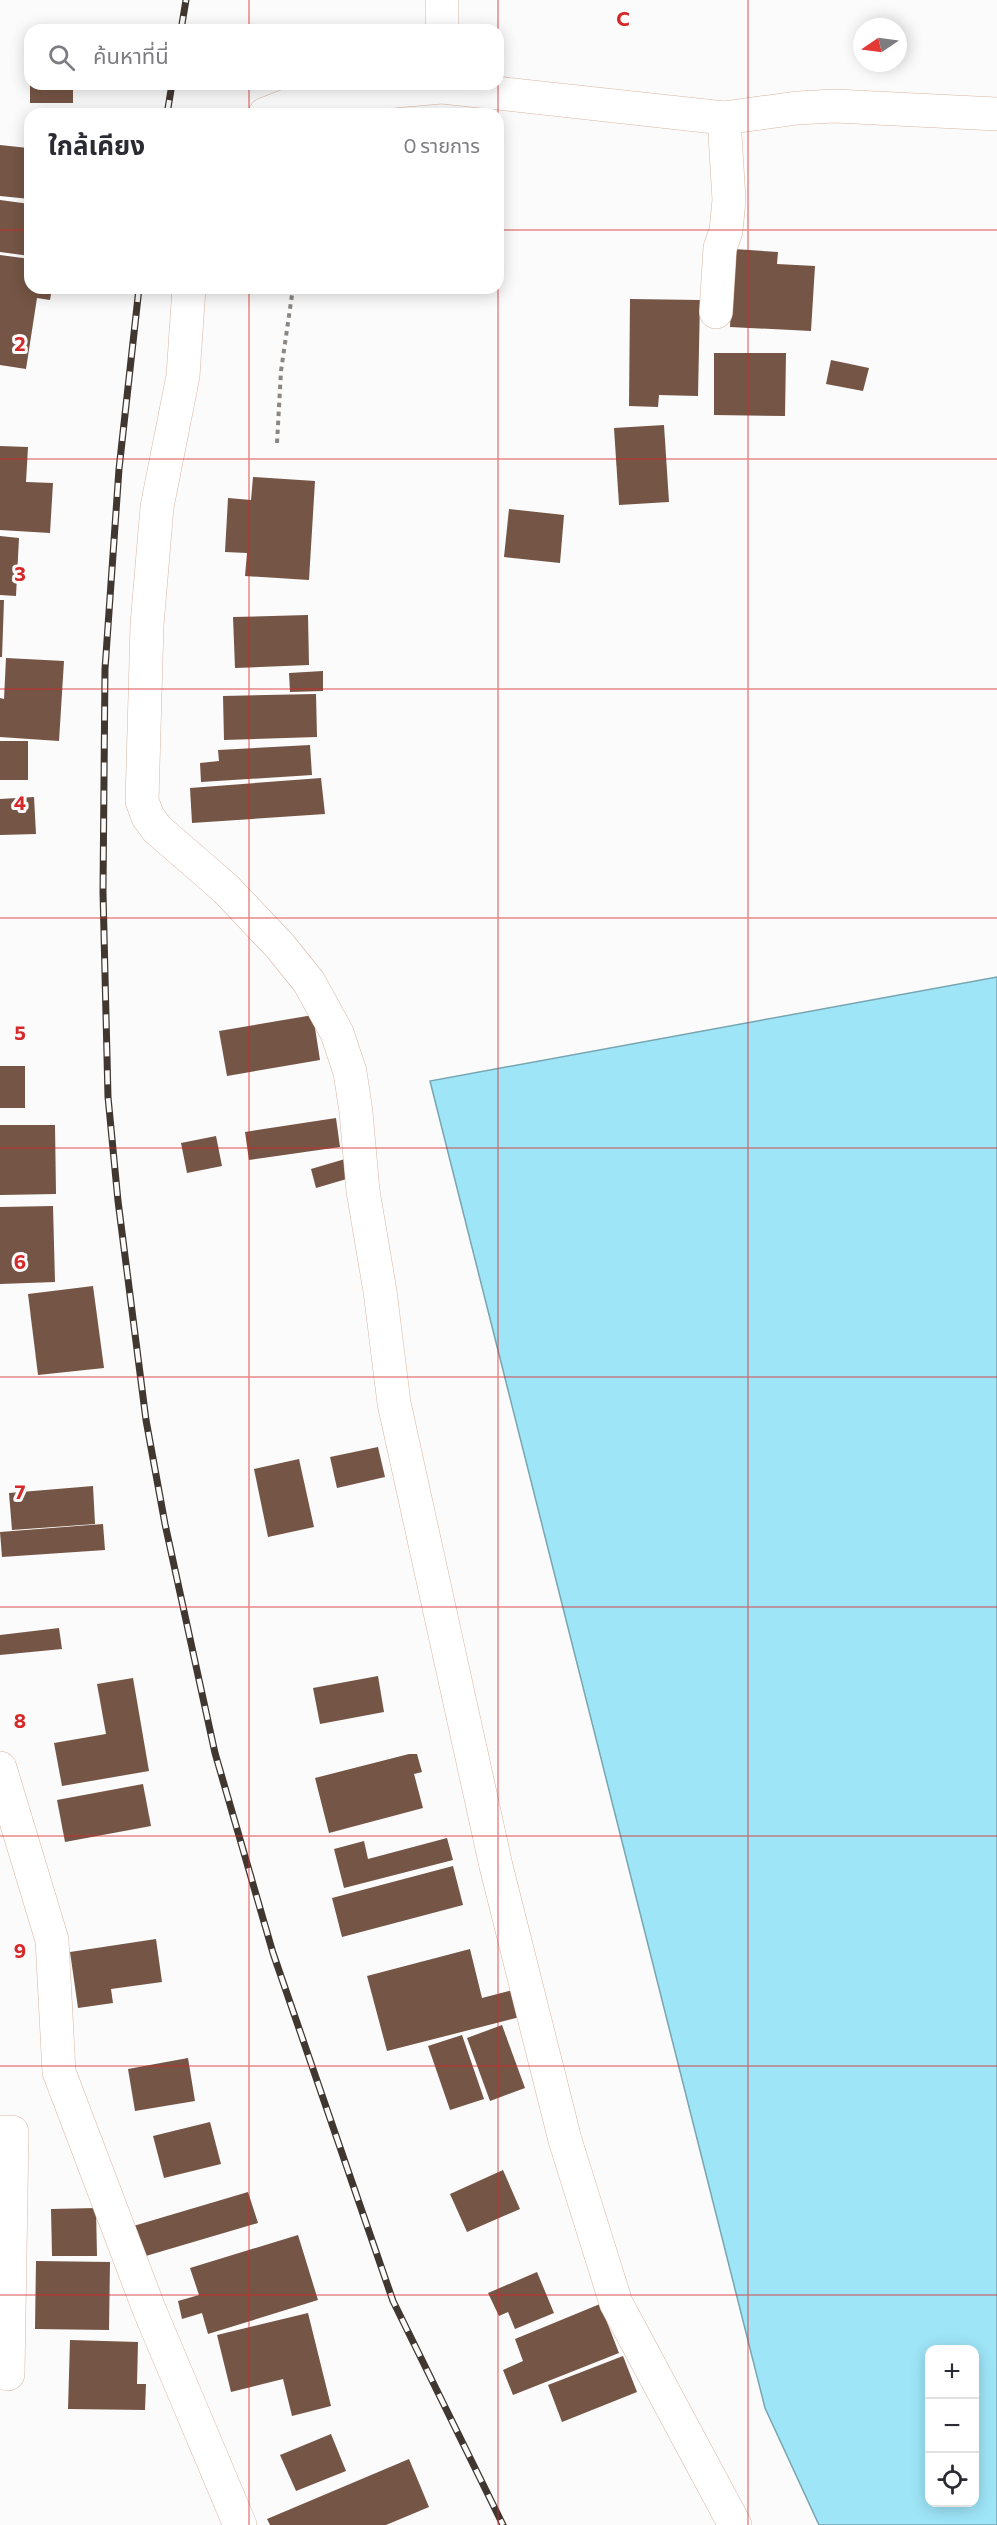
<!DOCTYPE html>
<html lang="th">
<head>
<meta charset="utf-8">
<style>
  :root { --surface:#fff; --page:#f2f2f3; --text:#2b2b33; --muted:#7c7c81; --line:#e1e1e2 }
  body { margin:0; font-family:Commissioner,"Noto Sans Thai",sans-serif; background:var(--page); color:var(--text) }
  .controls { position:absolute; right:18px; bottom:18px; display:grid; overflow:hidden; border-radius:12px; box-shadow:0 3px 15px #0003 }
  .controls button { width:54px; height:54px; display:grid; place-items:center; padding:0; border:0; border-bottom:2px solid var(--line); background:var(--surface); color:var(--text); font:30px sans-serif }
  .compass { position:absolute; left:853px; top:18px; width:54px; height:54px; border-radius:50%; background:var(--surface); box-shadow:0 3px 15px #0003; rotate:257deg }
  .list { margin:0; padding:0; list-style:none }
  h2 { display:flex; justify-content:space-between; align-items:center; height:78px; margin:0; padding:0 24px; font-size:26px }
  h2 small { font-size:20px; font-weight:400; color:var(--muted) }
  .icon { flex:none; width:33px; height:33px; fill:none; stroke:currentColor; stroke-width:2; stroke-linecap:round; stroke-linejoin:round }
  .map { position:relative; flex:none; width:997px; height:2525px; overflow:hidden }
  .search { position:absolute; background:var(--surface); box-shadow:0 3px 15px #0003; left:24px; top:24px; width:480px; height:66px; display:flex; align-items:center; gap:15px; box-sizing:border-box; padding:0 21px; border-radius:18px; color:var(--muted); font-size:22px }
  .panel { position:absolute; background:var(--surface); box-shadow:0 3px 15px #0003; left:24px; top:108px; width:480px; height:186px; border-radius:18px }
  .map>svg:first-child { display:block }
</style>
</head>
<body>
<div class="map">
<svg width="997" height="2525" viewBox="0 0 997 2525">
  <rect width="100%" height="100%" fill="#fbfbfb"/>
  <path fill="#9ee5f8" stroke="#77a5b0" stroke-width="1.5" fill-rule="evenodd" d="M997 977V2525H819L765 2408 430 1081ZM930 2350H974V2502H930Z"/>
  <g fill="#755545">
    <rect x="30" y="84" width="43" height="19"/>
    <path d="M28 140 30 199 0 196V145L28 148Z"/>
    <path d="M0 200 30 204V256L0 252Z"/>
    <path d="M734 249 778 252 777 264 815 266 811 331 730 327Z"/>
    <path d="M0 255 30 259V288H52L50 300 37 298 26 369 0 365Z"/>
    <path d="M630 299 700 300 698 396 659 395 658 407 629 406Z"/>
    <path d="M714 353H786L785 416 714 415Z"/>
    <path d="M831 360 869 368 863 391 826 384Z"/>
    <path d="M664 425 669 502 619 505 614 428Z"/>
    <path d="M0 446 28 447 26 482 53 483 50 533 0 530Z"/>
    <path d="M253 477 315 481 309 580 245 576 247 553 225 552 228 498 251 500Z"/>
    <path d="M509 509 564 515 560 563 504 557Z"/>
    <path d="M0 536 19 538 16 596 0 595Z"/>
    <path d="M0 600H4L2 657H0Z"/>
    <path d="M308 615 309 665 235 668 233 617Z"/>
    <path d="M6 658 64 661 59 741 0 737V698L4 699Z"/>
    <path d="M323 671V691L290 692 289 673Z"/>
    <path d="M316 694 317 737 224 740 223 696Z"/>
    <rect x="0" y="741" width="28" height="39"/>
    <path d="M310 745 312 775 201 782 200 763 219 761 218 750Z"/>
    <path d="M321 778 325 814 192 823 190 788Z"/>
    <path d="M34 797 36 834 0 835V799Z"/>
    <path d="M313 1015 320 1060 227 1076 219 1031Z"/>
    <rect x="0" y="1066" width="25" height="42"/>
    <path d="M336 1118 340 1147 249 1160 245 1132Z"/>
    <path d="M0 1125H55L56 1194 0 1195Z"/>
    <path d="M216 1136 222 1166 187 1173 181 1143Z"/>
    <path d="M345 1159 350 1178 316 1188 311 1169Z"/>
    <path d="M53 1206 55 1282 0 1284V1207Z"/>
    <path d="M93 1286 104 1368 38 1375 28 1294Z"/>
    <path d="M378 1447 385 1477 337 1488 330 1457Z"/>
    <path d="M299 1459 314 1527 268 1537 254 1469Z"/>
    <path d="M93 1486 95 1524 12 1530 9 1493Z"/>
    <path d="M103 1524 105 1550 2 1557 0 1532Z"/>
    <path d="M59 1628 62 1649 0 1655V1635Z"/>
    <path d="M378 1676 384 1712 320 1724 313 1688Z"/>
    <path d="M133 1678 149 1771 62 1786 54 1743 106 1734 97 1684Z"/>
    <path d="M409 1754H417L422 1772 414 1774 423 1808 329 1833 315 1778Z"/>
    <path d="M143 1784 151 1826 65 1842 57 1800Z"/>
    <path d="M447 1838 453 1860 344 1888 334 1849 364 1841 368 1859Z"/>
    <path d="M453 1866 463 1905 342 1937 332 1898Z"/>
    <path d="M156 1939 162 1982 111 1989 113 2003 78 2008 70 1952Z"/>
    <path d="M470 1949 482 1998 517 1989 524 2016 387 2051 367 1976Z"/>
    <path d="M502 2025 525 2088 490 2101 467 2038Z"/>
    <path d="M462 2035 484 2099 450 2110 428 2046Z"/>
    <path d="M188 2058 195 2101 135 2111 128 2069Z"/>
    <path d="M210 2122 221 2164 164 2178 153 2136Z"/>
    <path d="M503 2170 520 2209 467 2232 450 2194Z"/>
    <path d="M248 2192 258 2223 139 2258 130 2227Z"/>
    <path d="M96 2208 97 2256H52L51 2209Z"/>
    <path d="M298 2235 318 2300 208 2334 202 2313 182 2319 178 2301 199 2295 190 2268Z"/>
    <path d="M36 2261 110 2262 109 2330 35 2329Z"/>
    <path d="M537 2272 554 2313 515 2329 508 2312 499 2316 488 2293Z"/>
    <path d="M600 2304 619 2353 513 2395 503 2370 523 2361 515 2339Z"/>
    <path d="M308 2313 331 2406 292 2416 283 2379 231 2392 217 2335Z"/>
    <path d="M70 2340 138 2342 137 2384H146L145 2410 68 2409Z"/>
    <path d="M623 2356 637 2392 562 2422 548 2385Z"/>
    <path d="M331 2434 346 2471 296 2491 280 2455Z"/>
    <path d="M409 2459 429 2507 386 2525H270L267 2519Z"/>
  </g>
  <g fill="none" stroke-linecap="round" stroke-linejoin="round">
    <defs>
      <g id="street">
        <path d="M442 30V0"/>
        <path d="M265 114 288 105 328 97 442 87 724 118 797 108 835 106 997 114"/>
        <path d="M189 288 183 376 157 507 147 625 142 801 148 817 157 829 226 889 280 946 309 982 337 1033 350 1072 356 1112 363 1191 380 1291 394 1403 496 1866 565 2140 616 2303 735 2525"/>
        <path d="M716 312 720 248 726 231 729 200 724 118"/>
        <path d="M0 1768 52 1940 59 2072 149 2309 240 2525"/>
        <path d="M0 2132H12L8 2374"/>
      </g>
    </defs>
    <use href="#street" stroke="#d8b5a3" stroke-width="34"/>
    <path stroke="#8c8682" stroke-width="4" stroke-dasharray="4.5 4.5" stroke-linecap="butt" d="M277 443 281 371 293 288"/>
    <use href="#street" stroke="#fff" stroke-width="33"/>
    <defs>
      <g id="rail">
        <path d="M181 30 186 0"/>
        <path d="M167 114 172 84"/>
        <path d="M139 288 119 469 105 669 103 892 108 1097 118 1201 146 1420 165 1524 215 1753 273 1953 393 2301 503 2525"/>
      </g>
    </defs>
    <use href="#rail" stroke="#413731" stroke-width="7"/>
    <use href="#rail" stroke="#fbfbfb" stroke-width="4.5" stroke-dasharray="14" stroke-linecap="butt"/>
  </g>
  <path fill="none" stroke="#d62828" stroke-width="1.5" stroke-opacity="0.55" d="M249 0V30M498 0V2525M748 0V2525M249 84V114M0 230H30M498 230H997M249 288V2525M0 459H997M0 689H997M0 918H997M0 1148H997M0 1377H997M0 1607H997M0 1836H997M0 2066H997M0 2295H997"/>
  <g font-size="20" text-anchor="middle" font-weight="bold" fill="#d62828" stroke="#fbfbfb" stroke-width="6" stroke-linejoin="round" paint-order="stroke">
    <text x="623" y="26">C</text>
    <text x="20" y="351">2</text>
    <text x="20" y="581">3</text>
    <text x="20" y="810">4</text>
    <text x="20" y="1040">5</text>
    <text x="20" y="1269">6</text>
    <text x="20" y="1499">7</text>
    <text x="20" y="1728">8</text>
    <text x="20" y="1958">9</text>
  </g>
</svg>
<div class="controls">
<button>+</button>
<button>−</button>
<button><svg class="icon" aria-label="locate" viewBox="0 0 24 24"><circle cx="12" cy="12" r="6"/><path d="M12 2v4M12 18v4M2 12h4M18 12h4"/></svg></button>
</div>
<svg class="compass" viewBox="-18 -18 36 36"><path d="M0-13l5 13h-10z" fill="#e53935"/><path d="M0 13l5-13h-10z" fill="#7c7c81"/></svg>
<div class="search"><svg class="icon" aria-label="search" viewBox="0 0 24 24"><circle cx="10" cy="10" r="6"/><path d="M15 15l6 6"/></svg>ค้นหาที่นี่</div>
<section class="panel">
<h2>ใกล้เคียง<small>0 รายการ</small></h2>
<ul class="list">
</ul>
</section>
</div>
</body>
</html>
